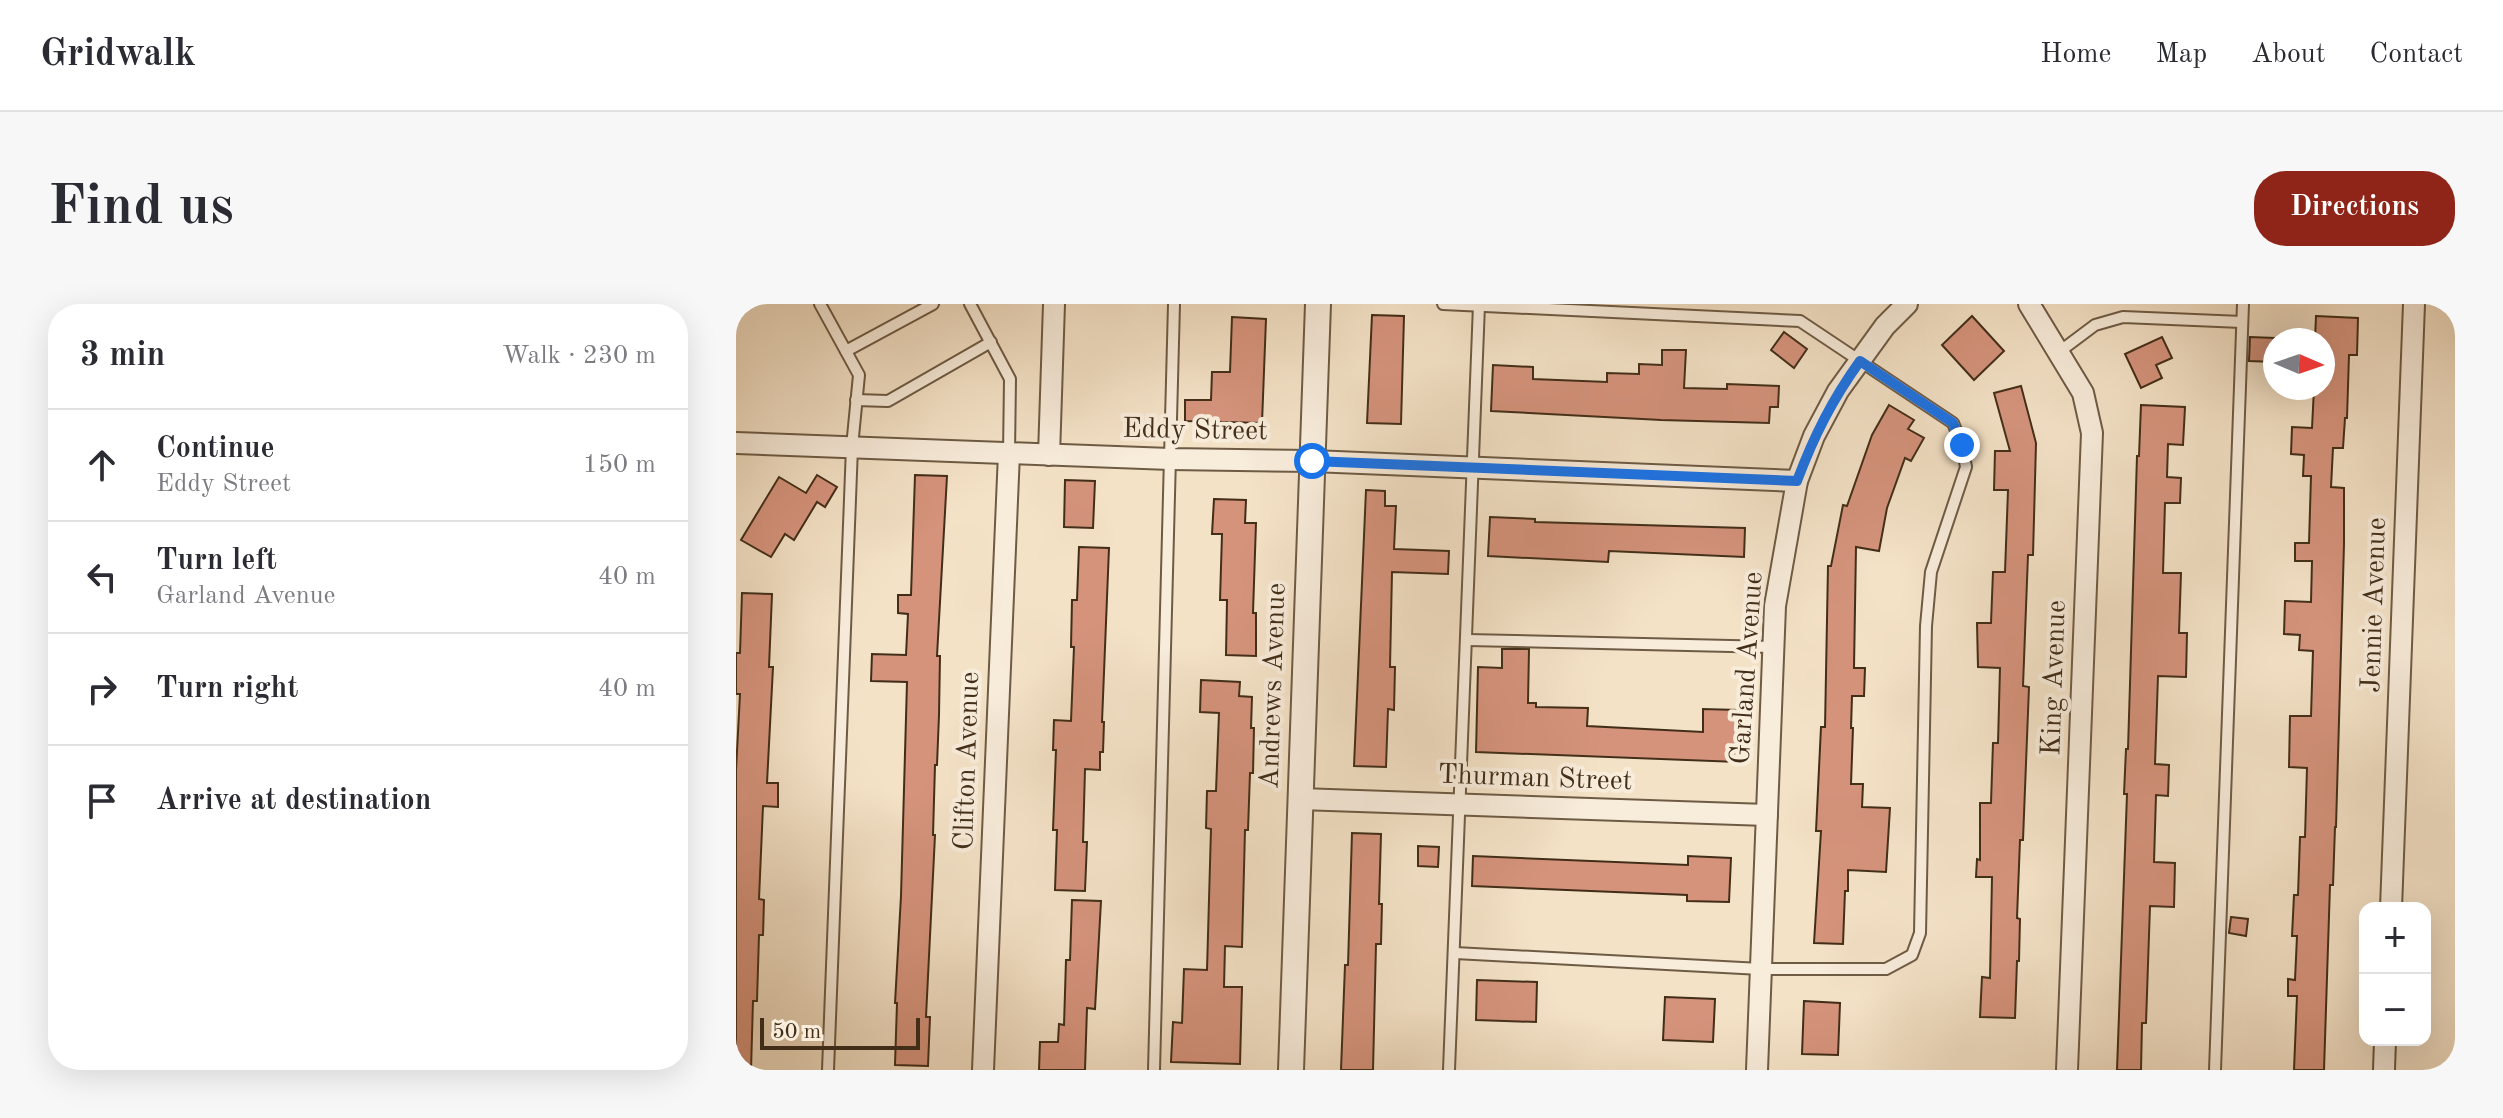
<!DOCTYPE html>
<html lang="en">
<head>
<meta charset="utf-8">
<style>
  :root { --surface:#fff; --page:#f7f7f7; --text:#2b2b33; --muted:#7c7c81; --line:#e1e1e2; --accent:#8f2418 }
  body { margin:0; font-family:"Old Standard TT",serif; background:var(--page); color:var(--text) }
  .controls { position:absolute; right:24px; bottom:24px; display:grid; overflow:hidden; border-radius:16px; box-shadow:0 8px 32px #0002 }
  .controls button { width:72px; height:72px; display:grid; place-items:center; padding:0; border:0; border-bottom:2px solid var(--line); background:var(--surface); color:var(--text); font:40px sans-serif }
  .compass { position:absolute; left:1527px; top:24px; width:72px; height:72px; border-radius:50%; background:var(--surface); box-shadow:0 8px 32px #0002; rotate:92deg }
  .scale { position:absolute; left:24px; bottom:20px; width:160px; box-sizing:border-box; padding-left:8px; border:4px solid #422e18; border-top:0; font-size:22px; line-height:28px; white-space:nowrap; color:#422e18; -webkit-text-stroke:6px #f8ecdb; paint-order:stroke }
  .stop { position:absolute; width:24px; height:24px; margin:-18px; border:6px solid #1a73e8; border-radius:50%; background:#fff }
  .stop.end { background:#1a73e8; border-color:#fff; box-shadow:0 2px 8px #0008 }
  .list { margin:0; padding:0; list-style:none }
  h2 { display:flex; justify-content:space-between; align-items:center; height:104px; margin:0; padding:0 32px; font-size:34px }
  h2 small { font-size:26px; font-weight:400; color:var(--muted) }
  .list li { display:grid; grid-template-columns:52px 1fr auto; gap:24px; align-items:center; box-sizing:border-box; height:112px; padding:0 32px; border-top:2px solid var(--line) }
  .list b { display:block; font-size:30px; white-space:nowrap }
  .list p { margin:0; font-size:26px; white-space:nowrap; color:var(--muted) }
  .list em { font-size:26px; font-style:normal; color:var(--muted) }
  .icon { flex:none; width:44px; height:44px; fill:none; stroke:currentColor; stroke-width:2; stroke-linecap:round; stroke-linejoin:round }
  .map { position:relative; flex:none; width:1719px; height:766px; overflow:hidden; border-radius:32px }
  header { display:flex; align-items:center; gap:48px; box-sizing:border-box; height:112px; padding:0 40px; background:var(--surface); border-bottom:2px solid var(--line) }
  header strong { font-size:38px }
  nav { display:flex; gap:44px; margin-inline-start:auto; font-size:28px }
  .intro { display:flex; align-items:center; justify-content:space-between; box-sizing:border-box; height:192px; padding:0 48px }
  h1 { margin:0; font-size:56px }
  .button { padding:20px 36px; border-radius:32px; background:var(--accent); color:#fff; font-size:28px; font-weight:700 }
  main { display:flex; gap:48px; padding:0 48px }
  aside { flex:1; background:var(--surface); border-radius:32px; box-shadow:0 8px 32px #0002 }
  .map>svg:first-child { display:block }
</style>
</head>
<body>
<header>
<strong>Gridwalk</strong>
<nav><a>Home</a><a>Map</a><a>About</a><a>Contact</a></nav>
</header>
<div class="intro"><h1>Find us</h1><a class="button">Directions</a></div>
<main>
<aside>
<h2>3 min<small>Walk · 230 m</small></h2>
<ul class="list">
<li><svg class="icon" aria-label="ahead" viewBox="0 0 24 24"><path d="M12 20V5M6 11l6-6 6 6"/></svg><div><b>Continue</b><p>Eddy Street</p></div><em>150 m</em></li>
<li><svg class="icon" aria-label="left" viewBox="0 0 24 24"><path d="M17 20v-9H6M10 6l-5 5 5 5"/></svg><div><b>Turn left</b><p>Garland Avenue</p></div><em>40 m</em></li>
<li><svg class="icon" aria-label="right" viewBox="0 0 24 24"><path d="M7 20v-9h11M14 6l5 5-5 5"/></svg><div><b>Turn right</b></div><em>40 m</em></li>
<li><svg class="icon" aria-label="arrive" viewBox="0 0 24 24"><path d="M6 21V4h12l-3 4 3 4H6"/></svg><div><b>Arrive at destination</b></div></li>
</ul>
</aside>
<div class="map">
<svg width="1719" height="766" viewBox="0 0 1719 766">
  <rect width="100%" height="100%" fill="#f4e2c7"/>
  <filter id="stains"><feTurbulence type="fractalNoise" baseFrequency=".0025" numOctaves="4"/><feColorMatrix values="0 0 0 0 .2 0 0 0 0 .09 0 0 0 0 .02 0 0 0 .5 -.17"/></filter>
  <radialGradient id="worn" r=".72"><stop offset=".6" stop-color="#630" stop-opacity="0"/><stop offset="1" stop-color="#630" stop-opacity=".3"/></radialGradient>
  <g fill="#d5937c" stroke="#422e18" stroke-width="2">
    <path d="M636 11 668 12 665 120 631 119Z"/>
    <path d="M1236 12 1268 47 1238 76 1206 41Z"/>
    <path d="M1580 12 1622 14 1621 51H1613L1611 114H1609L1607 144H1597L1595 183 1608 184V240L1600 523H1599L1597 581H1594L1588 766H1558L1561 692H1552V675L1559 676 1561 632H1556L1558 591H1562L1564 533H1569L1571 464 1553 463 1554 412H1575L1577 347 1563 346 1564 331 1548 330 1549 297 1575 298 1576 257H1559V239H1573L1575 172H1567L1568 151 1555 150 1556 123 1576 124 1578 84H1587V36H1579Z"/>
    <path d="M496 13 530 15 526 119 449 117V96H475L476 68H494Z"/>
    <path d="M1048 28 1071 45 1058 64 1035 46Z"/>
    <path d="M1426 33 1436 54 1420 61 1426 74 1405 84 1389 50Z"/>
    <path d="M1514 33 1539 34V58L1513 57Z"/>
    <path d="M926 46H950L948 84 991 85V80L1043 82 1042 103H1034L1033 119 925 116 755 107 757 61 797 63V75L871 78V69L903 70V60L926 61Z"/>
    <path d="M1285 82 1300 139 1297 251H1292L1287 382 1293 383 1287 536H1284L1281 614 1284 615 1283 657H1281L1279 714 1244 713 1246 673 1254 674 1256 573H1240L1241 555 1244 556V499H1255L1257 439H1262L1264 364 1242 363 1241 319H1255L1257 268H1269L1272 186H1258L1259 147H1274L1258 89Z"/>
    <path d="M1153 101 1178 116 1172 125 1188 134 1175 157 1169 154 1151 204 1143 247 1120 243 1118 364H1129L1128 392H1116L1115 424H1117L1115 480H1127L1126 503 1154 504 1150 568 1112 566V587H1109L1107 640 1078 639 1085 527H1080L1085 423H1089L1092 262H1095L1107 201 1111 202 1136 131Z"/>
    <path d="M1405 101 1449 103 1447 141 1432 140 1431 173 1445 174 1444 199H1429L1427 269H1445L1443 329H1451L1450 373 1422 372 1419 460 1433 461 1432 492 1420 491 1418 558 1439 559 1438 603 1414 602 1410 719H1406L1405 766H1381L1391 490H1388L1390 445H1392L1401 152H1403Z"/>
    <path d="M81 171 101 183 89 203 81 198 58 236 49 230 35 253 5 236 43 173 70 189Z"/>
    <path d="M179 171 211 172 201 352H204L203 411 201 461H199L197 531H199L190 713H194L192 762 159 761 161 699H159L165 592 171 378 135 377 136 350 170 351 172 310 162 309V291H175Z"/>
    <path d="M329 176 359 177 357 224 328 223Z"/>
    <path d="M630 186 649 187V202H660L658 245 713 247 712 270 656 268 654 363H659L658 406 652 405 650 463 618 462Z"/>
    <path d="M478 195 510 196 509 219H520L517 309H520V352L490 351 491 296H484L486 230H476Z"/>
    <path d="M754 213 799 215V218L1009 224 1008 253 873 247 872 258 752 252Z"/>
    <path d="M343 243 373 244 366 418H368L367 448H364V466L349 465 347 538H351L349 587 319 586 321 526H317L320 446H317L318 416 335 417 338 343H335L336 296H341Z"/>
    <path d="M6 289 36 290 33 363H37L31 479H42V503L27 502 23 595 28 596 27 631H23L21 697H17L15 766H0V466L4 390H0V349H4Z"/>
    <path d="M766 345H793L792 399H800V403L852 404 851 422 967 428V405L1002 406V458L740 448 742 363 766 364Z"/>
    <path d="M465 376 504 378 503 392 516 393 515 424H518L517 469H514L512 526H509L506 643 489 642 488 683H506L504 760 435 758 437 718 446 719 448 665 471 666 475 525 470 524 471 487H480L483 409 464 408Z"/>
    <path d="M616 529 645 530 643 600H646L645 640H640L637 766H605L609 661H612Z"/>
    <path d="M682 542 703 543 702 563 682 562Z"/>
    <path d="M737 552 952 561V552L995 554 993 598 951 597V591L736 582Z"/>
    <path d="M336 596 365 597 359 705 351 704 349 766H303L304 738H322L323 720 328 721 330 656H334Z"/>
    <path d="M1495 613 1512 615 1510 632 1493 629Z"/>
    <path d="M741 676 801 678 800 718 740 716Z"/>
    <path d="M929 693 979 695 977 738 927 736Z"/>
    <path d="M1068 697 1104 699 1102 751 1066 750Z"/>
  </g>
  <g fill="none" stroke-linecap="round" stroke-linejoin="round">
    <defs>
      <g id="service">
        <path d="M84 0 123 71 116 143 92 766"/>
        <path d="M234 0 274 75 273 149"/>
        <path d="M707 0 1064 17 1217 119 1226 141 1230 163 1195 268 1190 322 1184 629 1176 651 1150 665H1025L719 649"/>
        <path d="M110 47 197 0"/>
        <path d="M1323 48 1359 21 1387 13 1506 18"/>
        <path d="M120 96 152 97 255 38"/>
        <path d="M732 336 1038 343"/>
        <path d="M418 766 438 0"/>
        <path d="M713 766 743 1"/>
        <path d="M1479 766 1507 0"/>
      </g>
      <g id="minor">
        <path d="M1293 0 1347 89 1356 129 1331 766"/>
        <path d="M0 139 434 155 576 157 1061 177"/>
        <path d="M313 151 318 0"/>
        <path d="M564 495 1031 511"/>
        <path d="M1655 604 1678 0"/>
        <path d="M247 766 273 149"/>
        <path d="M1021 766 1039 302 1061 177 1078 132 1102 87 1149 22 1171 0"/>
        <path d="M1648 766 1649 736"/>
      </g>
      <path id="tertiary" d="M555 766 582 0"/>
    </defs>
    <use href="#service" stroke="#6e5b44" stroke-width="14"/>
    <use href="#minor" stroke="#6e5b44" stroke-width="24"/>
    <use href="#tertiary" stroke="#6e5b44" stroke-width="28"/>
    <use href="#service" stroke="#f8ecdb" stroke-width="10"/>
    <use href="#minor" stroke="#f8ecdb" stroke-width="20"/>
    <use href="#tertiary" stroke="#f8ecdb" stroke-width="24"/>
  </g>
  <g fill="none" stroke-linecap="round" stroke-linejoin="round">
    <path stroke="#1a73e8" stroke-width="10" d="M576 157 1061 177C1078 132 1096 96 1124 57L1217 119 1226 141"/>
  </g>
  <g text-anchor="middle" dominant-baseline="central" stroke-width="8" stroke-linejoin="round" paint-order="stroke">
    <g font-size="28" fill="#422e18" stroke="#f8ecdb">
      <text transform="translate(459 127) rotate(1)">Eddy Street</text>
      <text transform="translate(1639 301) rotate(-88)">Jennie Avenue</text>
      <text transform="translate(1012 364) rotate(-86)">Garland Avenue</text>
      <text transform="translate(1319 374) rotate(-88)">King Avenue</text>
      <text transform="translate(538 382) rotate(-88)">Andrews Avenue</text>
      <text transform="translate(232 457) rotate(-88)">Clifton Avenue</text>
      <text transform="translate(799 475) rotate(2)">Thurman Street</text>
    </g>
  </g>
  <rect width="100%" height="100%" filter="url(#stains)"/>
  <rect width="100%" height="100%" fill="url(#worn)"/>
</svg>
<div class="controls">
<button>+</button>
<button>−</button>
</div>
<svg class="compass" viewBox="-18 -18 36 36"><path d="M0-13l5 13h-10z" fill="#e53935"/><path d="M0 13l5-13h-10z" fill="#7c7c81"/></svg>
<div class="scale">50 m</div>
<div class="stop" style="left:576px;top:157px"></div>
<div class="stop end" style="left:1226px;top:141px"></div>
</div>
</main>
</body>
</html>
